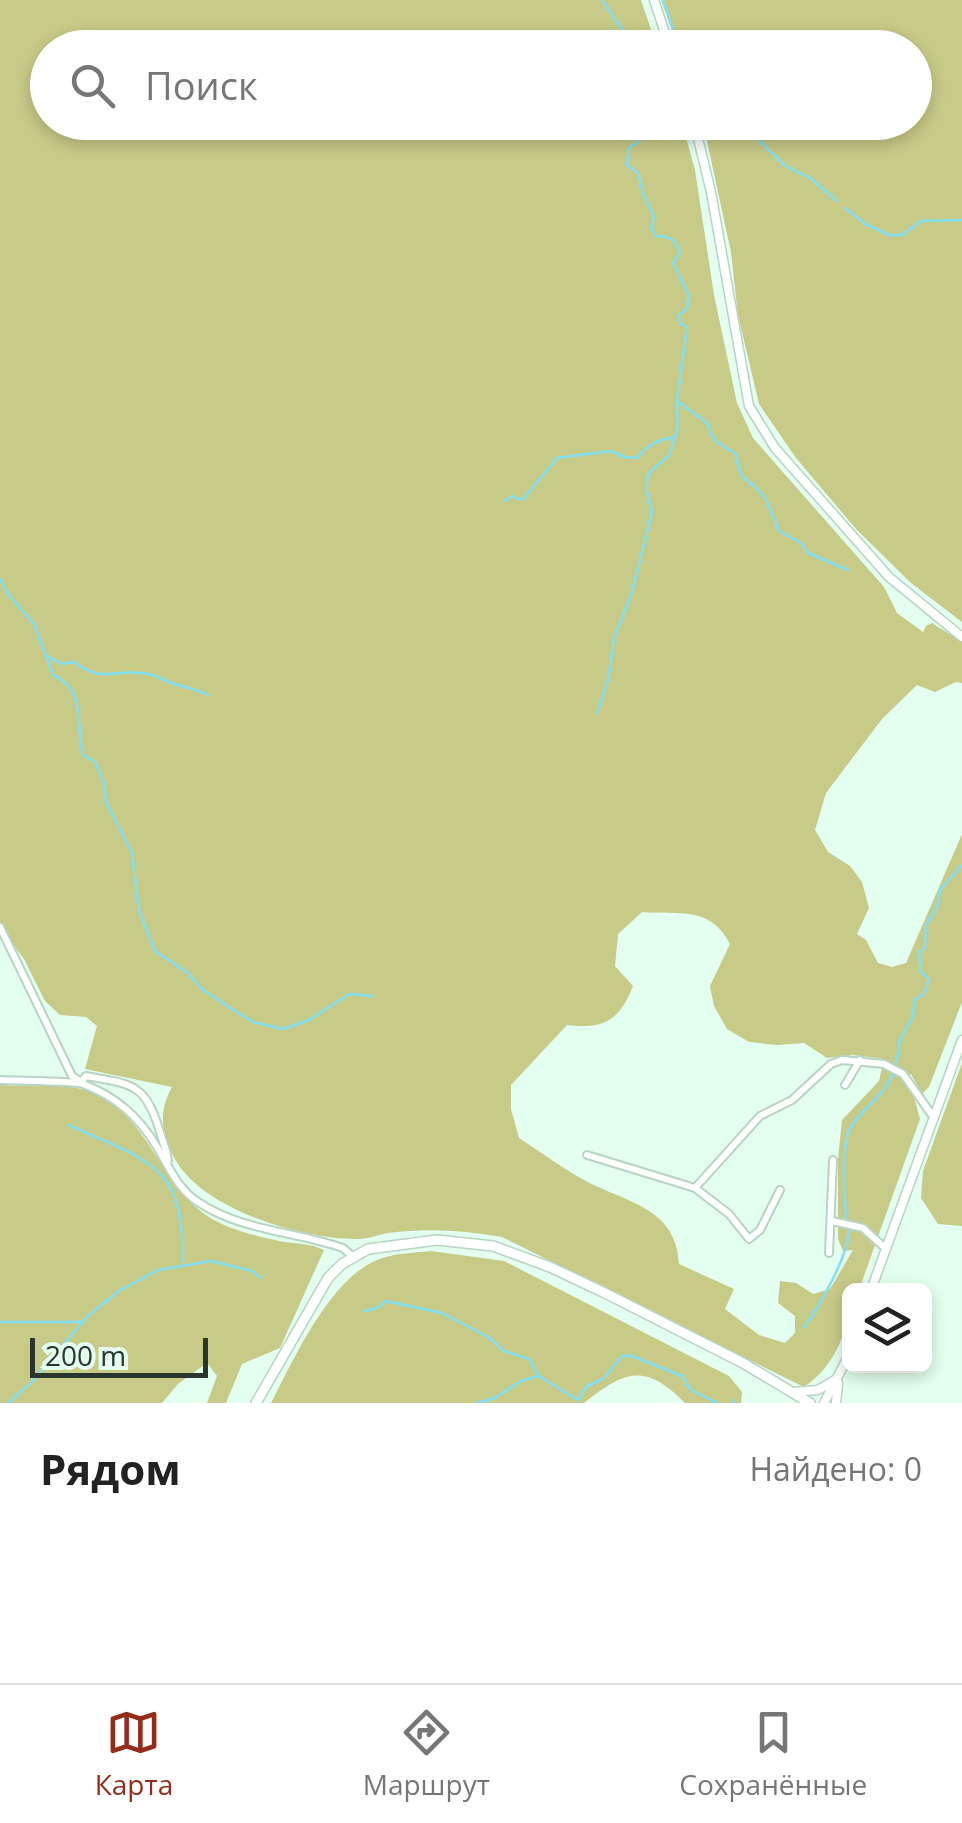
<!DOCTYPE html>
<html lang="ru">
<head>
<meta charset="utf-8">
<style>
  :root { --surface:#fff; --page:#f6f6f6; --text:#222; --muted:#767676; --line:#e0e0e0; --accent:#952c19 }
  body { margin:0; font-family:"Open Sans",sans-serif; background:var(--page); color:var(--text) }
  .controls { position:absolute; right:30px; bottom:30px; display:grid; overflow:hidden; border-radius:15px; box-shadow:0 5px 15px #0003 }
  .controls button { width:90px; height:90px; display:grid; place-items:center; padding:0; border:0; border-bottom:2px solid var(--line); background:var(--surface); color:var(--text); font:50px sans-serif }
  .scale { position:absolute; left:30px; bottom:25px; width:178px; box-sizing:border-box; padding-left:10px; border:5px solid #2a352f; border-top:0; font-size:28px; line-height:35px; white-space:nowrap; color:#2a352f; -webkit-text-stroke:8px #e3ffef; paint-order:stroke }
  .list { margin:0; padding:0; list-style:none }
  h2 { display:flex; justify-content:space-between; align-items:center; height:130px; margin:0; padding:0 40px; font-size:42px }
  h2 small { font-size:32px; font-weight:400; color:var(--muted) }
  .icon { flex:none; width:55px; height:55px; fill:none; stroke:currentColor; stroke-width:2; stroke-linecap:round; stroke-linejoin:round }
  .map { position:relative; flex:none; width:962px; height:1403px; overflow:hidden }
  .search { position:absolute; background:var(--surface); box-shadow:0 5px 15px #0003; left:30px; right:30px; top:30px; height:110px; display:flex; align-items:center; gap:25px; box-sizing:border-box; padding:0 35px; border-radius:55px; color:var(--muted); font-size:38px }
  .sheet { height:280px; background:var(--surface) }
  nav { display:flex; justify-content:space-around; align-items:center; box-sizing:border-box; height:140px; border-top:2px solid var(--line); background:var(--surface); font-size:28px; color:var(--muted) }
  nav a { display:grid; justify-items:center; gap:5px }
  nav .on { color:var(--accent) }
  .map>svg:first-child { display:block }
</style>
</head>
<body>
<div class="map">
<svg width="962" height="1403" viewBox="0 0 962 1403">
  <rect width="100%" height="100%" fill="#e3ffef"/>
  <g fill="#c8ca88" fill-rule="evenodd">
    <path d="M0 0H641L657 47 48 48V122L682 123 695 170 714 295 737 403 753 438 884 587 897 613 923 632 926 626 932 623 962 642V683L956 682 935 692 917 685 882 719 826 793 815 830 828 852 850 866 862 882 869 908 857 934 866 940 878 963 892 967 906 963 962 834V1002L929 1087 922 1094 911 1074 901 1080 913 1093 920 1119 859 1290H850C850 1328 836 1366 804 1387L502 1237C464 1230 427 1228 388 1233 378 1235 368 1239 358 1239 303 1240 202 1209 175 1159 161 1134 158 1112 172 1087L85 1069 97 1026 86 1017 60 1015 45 1001 24 959 0 927ZM642 912C679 915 710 905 730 944L710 986 714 1006 727 1029 749 1042 777 1045 804 1043 827 1058 853 1055 884 1059 879 1081 842 1120 838 1159V1239L843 1251 853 1250 830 1289 813 1294 796 1283 780 1281 778 1303 795 1316V1333L785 1343 759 1335 725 1309 734 1289 679 1264C676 1207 627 1203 586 1181 563 1169 541 1152 519 1138L511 1109V1085L567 1025C603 1029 619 1022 633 986L615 966 618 934Z"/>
    <path d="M661 0H962V622L911 583 856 529 796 458 759 404 738 315 731 252 703 123 914 122V48L678 47Z"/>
    <path d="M962 1063V1226L938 1224 921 1198 923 1171Z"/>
    <path d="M0 1085C27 1087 59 1083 85 1090 146 1108 158 1182 206 1215 226 1229 256 1236 279 1241 295 1244 310 1243 324 1250L280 1348 242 1364 226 1403H207L217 1376 207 1363 178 1384 162 1403H0Z"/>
    <path d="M431 1251 504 1261 729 1376 742 1392 741 1403H685C645 1363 626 1370 584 1403H271C294 1359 329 1280 377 1260 393 1253 414 1253 431 1251Z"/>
  </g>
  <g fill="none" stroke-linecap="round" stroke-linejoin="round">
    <g stroke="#81e0f5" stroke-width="2.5">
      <path d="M602 0 635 48"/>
      <path d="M663 0 679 48"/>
      <path d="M740 122 784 165 810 178 837 201"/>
      <path d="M845 208 865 224 889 235H902L921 221 962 220"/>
      <path d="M679 402 707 423 715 441 736 454C740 489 754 477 766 500 771 509 774 521 779 531L801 543 808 553 848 570"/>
      <path d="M504 501 513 496 520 500 525 497 557 458 611 451 624 457 637 458C648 444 658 440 675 437"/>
      <path d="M0 579 8 594 34 624 53 675C87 690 75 724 83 755L95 762 104 782 106 802 132 853 139 911 155 951 188 973 202 989 227 1006 253 1022 283 1029 309 1020 349 994 373 996"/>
      <path d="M47 656 62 664 74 662C104 685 116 667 149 674 159 676 168 683 178 685 189 688 198 690 208 695"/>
      <path d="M597 713 608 680 614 638 632 592 652 512 646 488 648 474 670 454 678 426 677 400 687 327 681 324 678 315 687 309 689 296 673 263 680 252C674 239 670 236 656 236L651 228 654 216 643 193 638 173 627 165 629 148 645 136 649 122"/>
      <path d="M896 1065 900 1039 913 1017 914 1000 924 994 929 979 921 972 919 952 925 948 926 925 937 907 940 890 962 865"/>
      <path d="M69 1125C147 1161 184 1162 183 1262"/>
      <path d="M846 1220C845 1200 841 1147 849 1130 861 1107 883 1100 893 1073"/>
      <path d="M365 1311 377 1308 386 1301 442 1313 488 1337 504 1351 529 1359 539 1376 578 1400 587 1386 603 1379 622 1356H632L682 1376 691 1390 717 1403"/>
      <path d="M0 1322H82"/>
      <path d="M804 1327C818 1309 852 1250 848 1229"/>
      <path d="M8 1403 32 1382 87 1317 117 1292 158 1270 211 1261 252 1271 261 1278"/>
      <path d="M477 1403 495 1398 521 1381 538 1376"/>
      <path d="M733 1403 735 1400"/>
    </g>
    <defs>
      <g id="minor">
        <path d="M0 927 72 1076 81 1082 86 1076C131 1084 145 1083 159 1129 162 1140 167 1150 168 1161"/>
        <path d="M0 1080C16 1081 74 1081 83 1084 117 1097 139 1117 157 1147 169 1167 178 1189 198 1202 241 1231 295 1231 343 1248L352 1256"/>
        <path d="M845 1085 860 1060"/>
        <path d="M587 1155 695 1188 729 1214 749 1239 760 1230 780 1190"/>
        <path d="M695 1188 760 1116 792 1100 831 1064 842 1060 884 1064 903 1074 934 1118"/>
        <path d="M832 1221 863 1228 886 1249"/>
        <path d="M829 1253 833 1160"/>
      </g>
      <g id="tertiary">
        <path d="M654 0 670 48"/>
        <path d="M694 122 711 192 749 406 775 448 889 577 962 637"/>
        <path d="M871 1290 962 1040"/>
        <path d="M793 1392 818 1390 835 1380"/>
        <path d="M824 1403 850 1353"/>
        <path d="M836 1403 838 1383"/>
      </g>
      <path id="primary" d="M256 1403 328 1278 342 1264 368 1249 437 1240 493 1246 550 1267 603 1292 743 1363 810 1403"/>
    </defs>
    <use href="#minor" stroke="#b8d4c5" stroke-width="10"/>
    <use href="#tertiary" stroke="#b8d4c5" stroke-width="11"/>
    <use href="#primary" stroke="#b8d4c5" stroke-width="12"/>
    <use href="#minor" stroke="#fff" stroke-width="6"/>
    <use href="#tertiary" stroke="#fff" stroke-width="8"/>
    <use href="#primary" stroke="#fff" stroke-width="9"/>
  </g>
</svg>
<div class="controls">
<button><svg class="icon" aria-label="layers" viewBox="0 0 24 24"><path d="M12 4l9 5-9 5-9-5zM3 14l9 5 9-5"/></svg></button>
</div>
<div class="scale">200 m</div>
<div class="search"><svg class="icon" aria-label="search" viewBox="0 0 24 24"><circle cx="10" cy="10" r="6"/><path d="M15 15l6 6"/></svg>Поиск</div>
</div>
<section class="sheet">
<h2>Рядом<small>Найдено: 0</small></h2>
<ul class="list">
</ul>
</section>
<nav>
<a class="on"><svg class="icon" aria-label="map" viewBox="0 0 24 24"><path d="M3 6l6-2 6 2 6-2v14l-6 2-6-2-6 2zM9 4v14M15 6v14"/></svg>Карта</a>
<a><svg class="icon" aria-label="directions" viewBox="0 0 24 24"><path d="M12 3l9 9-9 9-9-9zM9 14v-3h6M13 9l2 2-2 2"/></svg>Маршрут</a>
<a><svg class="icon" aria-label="saved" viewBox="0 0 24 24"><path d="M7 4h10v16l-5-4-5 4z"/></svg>Сохранённые</a>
</nav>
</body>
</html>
